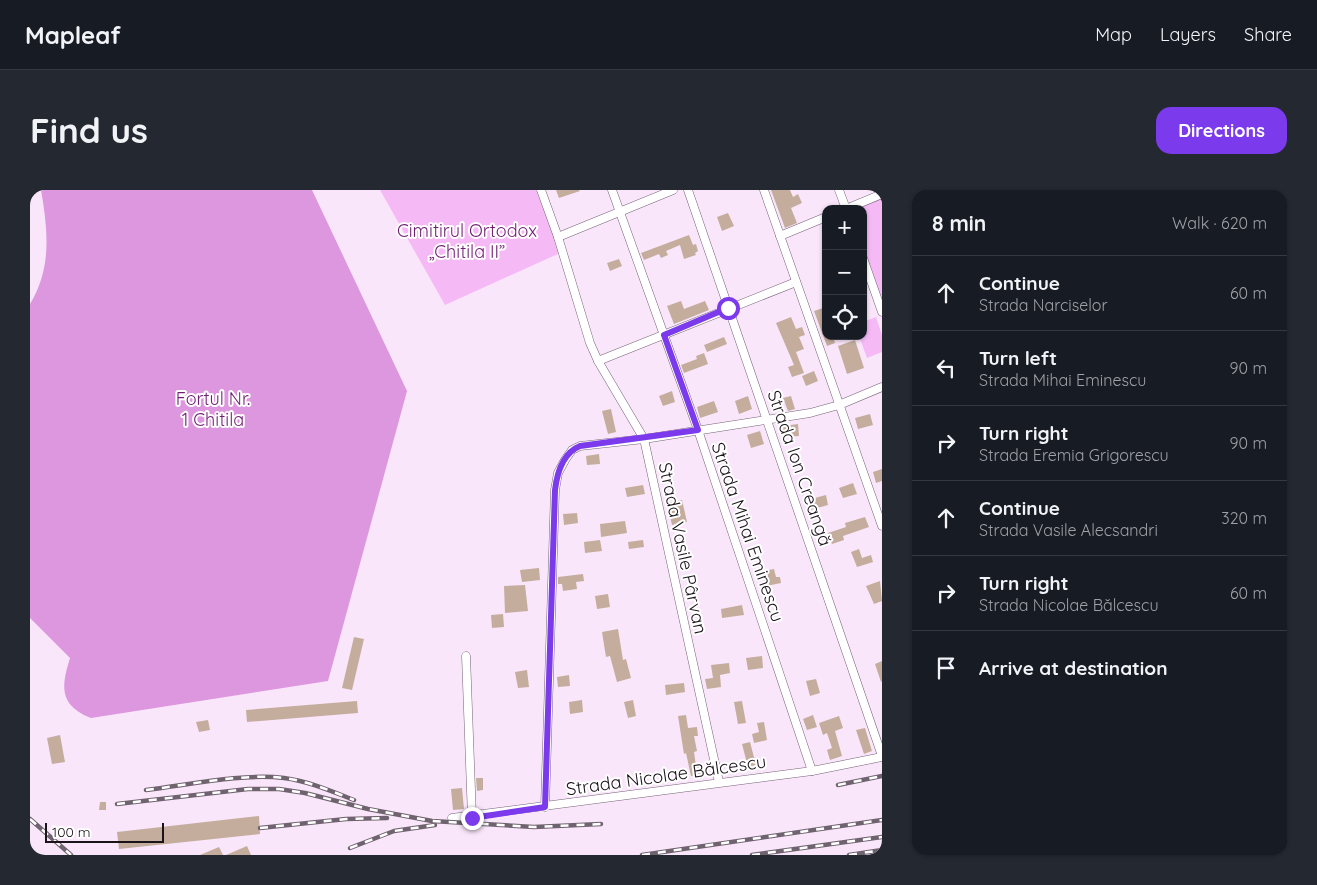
<!DOCTYPE html>
<html lang="en">
<head>
<meta charset="utf-8">
<style>
  :root { --surface:#171b24; --page:#242831; --text:#f1f3f6; --muted:#9ea1a6; --line:#363941; --accent:#7c3aed }
  body { margin:0; font-family:Quicksand,sans-serif; background:var(--page); color:var(--text) }
  .controls { position:absolute; right:15px; top:15px; display:grid; overflow:hidden; border-radius:10px; box-shadow:0 1px 4px #0004 }
  .controls button { width:45px; height:45px; display:grid; place-items:center; padding:0; border:0; border-bottom:1px solid var(--line); background:var(--surface); color:var(--text); font:25px sans-serif }
  .scale { position:absolute; left:15px; bottom:12px; width:119px; box-sizing:border-box; padding-left:5px; border:2px solid #1a131a; border-top:0; font-size:14px; line-height:18px; white-space:nowrap; color:#1a131a; -webkit-text-stroke:4px #fff; paint-order:stroke }
  .stop { position:absolute; width:15px; height:15px; margin:-11px; border:4px solid #7c3aed; border-radius:50%; background:#fff }
  .stop.end { background:#7c3aed; border-color:#fff; box-shadow:0 1px 5px #0008 }
  .list { margin:0; padding:0; list-style:none }
  h2 { display:flex; justify-content:space-between; align-items:center; height:65px; margin:0; padding:0 20px; font-size:21px }
  h2 small { font-size:16px; font-weight:400; color:var(--muted) }
  .list li { display:grid; grid-template-columns:32px 1fr auto; gap:15px; align-items:center; box-sizing:border-box; height:75px; padding:0 20px; border-top:1px solid var(--line) }
  .list b { display:block; font-size:19px; white-space:nowrap }
  .list p { margin:0; font-size:16px; white-space:nowrap; color:var(--muted) }
  .list em { font-size:16px; font-style:normal; color:var(--muted) }
  .icon { flex:none; width:28px; height:28px; fill:none; stroke:currentColor; stroke-width:2; stroke-linecap:round; stroke-linejoin:round }
  .map { position:relative; flex:none; width:852px; height:665px; overflow:hidden; border-radius:15px }
  header { display:flex; align-items:center; gap:30px; box-sizing:border-box; height:70px; padding:0 25px; background:var(--surface); border-bottom:1px solid var(--line) }
  header strong { font-size:24px }
  nav { display:flex; gap:28px; margin-inline-start:auto; font-size:18px }
  .intro { display:flex; align-items:center; justify-content:space-between; box-sizing:border-box; height:120px; padding:0 30px }
  h1 { margin:0; font-size:35px }
  .button { padding:12px 22px; border-radius:15px; background:var(--accent); color:#fff; font-size:18px; font-weight:700 }
  main { display:flex; gap:30px; padding:0 30px }
  aside { flex:1; background:var(--surface); border-radius:15px; box-shadow:0 1px 4px #0004 }
  .map>svg:first-child { display:block }
</style>
</head>
<body>
<header>
<strong>Mapleaf</strong>
<nav><a>Map</a><a>Layers</a><a>Share</a></nav>
</header>
<div class="intro"><h1>Find us</h1><a class="button">Directions</a></div>
<main>
<div class="map">
<svg width="852" height="665" viewBox="0 0 852 665">
  <rect width="100%" height="100%" fill="#fae6fa"/>
  <g fill="#f5baf6">
    <path d="M350 0H506L530 63 415 115Z"/>
    <path d="M852 4V122L833 68V19H816Z"/>
    <path d="M846 127 852 145V162L837 168 829 146H833V132Z"/>
  </g>
  <path fill="#dd97de" d="M11 0H282L377 201 298 491 61 528C29 515 31 497 40 468L0 428V114C22 78 18 40 11 0Z"/>
  <g fill="#c4ad9d">
    <path d="M526 0H549L550 1 529 8Z"/>
    <path d="M741 0H760L763 7 768 4 772 13 761 18 767 33 755 38Z"/>
    <path d="M698 23 704 36 692 41 687 27Z"/>
    <path d="M659 45 663 55 666 54 668 61 665 63 666 65 654 69 650 55 636 61 638 65 631 68 629 64 614 70 611 63Z"/>
    <path d="M589 69 592 76 580 81 577 73Z"/>
    <path d="M651 111 654 119 675 111 679 120 644 134 637 116Z"/>
    <path d="M796 117V146H803L805 153 797 156 784 121Z"/>
    <path d="M761 127 766 139 772 137 775 145 769 147 774 159 766 162 774 183 762 187 758 177 764 175 746 133Z"/>
    <path d="M694 147 697 154 677 162 674 155Z"/>
    <path d="M825 150 834 178 817 184 808 156Z"/>
    <path d="M674 163 678 174 654 183 651 175 667 169 666 166Z"/>
    <path d="M784 181 788 191 776 196 772 186Z"/>
    <path d="M642 201 645 212 633 216 629 206Z"/>
    <path d="M718 206 722 219 709 224 705 211Z"/>
    <path d="M761 206 765 219 758 221 753 208Z"/>
    <path d="M684 211 688 222 670 228 667 217Z"/>
    <path d="M581 219 586 242 578 244 572 221Z"/>
    <path d="M840 224 843 235 828 239 825 228Z"/>
    <path d="M768 234 769 246 754 247 753 236Z"/>
    <path d="M730 241 734 254 721 258 717 245Z"/>
    <path d="M569 264 570 274 557 275 556 266Z"/>
    <path d="M852 279V291L846 293 843 282Z"/>
    <path d="M823 293 827 304 813 308 809 298Z"/>
    <path d="M613 295 615 304 597 307 595 298Z"/>
    <path d="M796 305 798 315 780 320 777 310Z"/>
    <path d="M652 310 657 332 642 335 637 313Z"/>
    <path d="M547 323 548 333 534 335 533 324Z"/>
    <path d="M835 327 839 337 813 346 814 350 802 354 798 343 816 337 815 333Z"/>
    <path d="M595 331 597 343 571 347 570 334Z"/>
    <path d="M570 350 572 361 555 363 554 352Z"/>
    <path d="M613 350 614 357 599 359 598 352Z"/>
    <path d="M829 359 832 368 841 365 843 372 827 377 821 362Z"/>
    <path d="M509 378 510 390 492 392 490 380Z"/>
    <path d="M744 379 746 387H750L751 393 736 396 733 381Z"/>
    <path d="M553 384 554 391 546 392 547 399 533 401 532 394H528V387Z"/>
    <path d="M850 391 852 411 844 414 836 396Z"/>
    <path d="M495 395 498 421 475 423 474 396Z"/>
    <path d="M578 404 580 417 567 419 565 406Z"/>
    <path d="M712 415 714 425 692 428 691 419Z"/>
    <path d="M473 424 474 437 462 438 461 425Z"/>
    <path d="M588 439 593 470 596 469 601 488 587 492 580 466 576 467 572 442Z"/>
    <path d="M324 447 334 449 322 500 312 498Z"/>
    <path d="M732 466 733 478 718 480 716 468Z"/>
    <path d="M852 471V491L851 492 845 474Z"/>
    <path d="M699 473 700 483 690 485 691 497 677 499 675 489 683 488 681 475Z"/>
    <path d="M497 480 499 497 488 498 485 482Z"/>
    <path d="M539 485 540 496 528 497 527 487Z"/>
    <path d="M786 489 790 503 780 506 776 491Z"/>
    <path d="M654 493 655 502 636 505 635 495Z"/>
    <path d="M552 510 553 522 540 524 539 512Z"/>
    <path d="M603 510 606 526 598 528 594 512Z"/>
    <path d="M327 511 328 523 217 532 216 520Z"/>
    <path d="M712 511 716 533 708 534 704 512Z"/>
    <path d="M656 525 658 538 667 537 668 546H664L667 561 664 562 666 576 670 575 672 584 661 586 656 563 654 564 648 526Z"/>
    <path d="M783 525 787 537 777 540 773 529Z"/>
    <path d="M809 526 813 538 805 541 812 566 800 570 797 560 802 558 797 543 793 545 789 533Z"/>
    <path d="M178 530 180 540 169 542 166 532Z"/>
    <path d="M734 532 737 550 724 553 722 544 729 542 727 533Z"/>
    <path d="M835 538 842 561 834 564 826 540Z"/>
    <path d="M30 545 35 572 22 574 17 548Z"/>
    <path d="M720 552 726 575 718 577 712 554Z"/>
    <path d="M446 588H453V600L447 601Z"/>
    <path d="M432 598 434 619 423 620 421 599Z"/>
    <path d="M70 612H76V620H69Z"/>
    <path d="M229 626 230 644 89 659 87 642Z"/>
    <path d="M217 656 221 665H196Z"/>
    <path d="M189 657 193 665H170Z"/>
  </g>
  <g fill="none" stroke-linecap="round" stroke-linejoin="round">
    <defs>
      <g id="street">
        <path d="M511 0 528 47 560 153 568 171 614 249 689 592"/>
        <path d="M582 0 668 240 782 581"/>
        <path d="M658 0 852 566"/>
        <path d="M734 0 852 336"/>
        <path d="M809 0 816 19"/>
        <path d="M816 19 852 4"/>
        <path d="M750 46 796 27"/>
        <path d="M528 47 643 0"/>
        <path d="M833 68 852 122"/>
        <path d="M568 171 766 92"/>
        <path d="M436 466 442 627"/>
        <path d="M515 617 525 300 528 283 535 270 542 260 550 256 614 249 780 223 809 215 852 197"/>
        <path d="M422 628 782 581 852 567"/>
      </g>
    </defs>
    <use href="#street" stroke="#756375" stroke-width="9"/>
    <use href="#street" stroke="#fff" stroke-width="8"/>
    <defs>
      <g id="rail">
        <path d="M808 595 852 586"/>
        <path d="M116 600C158 595 213 583 254 588 278 591 301 601 324 610"/>
        <path d="M87 614 218 599H249L275 603 338 619 402 631 504 637 571 634"/>
        <path d="M0 629 41 665"/>
        <path d="M230 638 316 629 357 628"/>
        <path d="M320 658 364 641 405 635"/>
        <path d="M612 665 852 630"/>
        <path d="M722 665 852 647"/>
        <path d="M819 665 852 660"/>
      </g>
    </defs>
    <use href="#rail" stroke="#6f636f" stroke-width="4.5"/>
    <use href="#rail" stroke="#fff" stroke-width="2.5" stroke-dasharray="8" stroke-linecap="butt"/>
  </g>
  <g fill="none" stroke-linecap="round" stroke-linejoin="round">
    <path stroke="#7c3aed" stroke-width="6" d="M442 628 515 617 525 300C527 283 533 263 550 256L668 240 634 145 698 118"/>
  </g>
  <g text-anchor="middle" dominant-baseline="central" stroke-width="4" stroke-linejoin="round" paint-order="stroke">
    <g font-size="18" fill="#6f1d73" stroke="#fff">
      <text x="437" y="40">Cimitirul Ortodox<tspan x="437" dy="21">„Chitila II”</tspan></text>
      <text x="183" y="208">Fortul Nr.<tspan x="183" dy="21">1 Chitila</tspan></text>
    </g>
    <g font-size="18" fill="#1a131a" stroke="#fff">
      <text transform="translate(770 278) rotate(71)">Strada Ion Creangă</text>
      <text transform="translate(718 342) rotate(71)">Strada Mihai Eminescu</text>
      <text transform="translate(653 358) rotate(78)">Strada Vasile Pârvan</text>
      <text transform="translate(636 585) rotate(-8)">Strada Nicolae Bălcescu</text>
    </g>
  </g>
</svg>
<div class="controls">
<button>+</button>
<button>−</button>
<button><svg class="icon" aria-label="locate" viewBox="0 0 24 24"><circle cx="12" cy="12" r="6"/><path d="M12 2v4M12 18v4M2 12h4M18 12h4"/></svg></button>
</div>
<div class="scale">100 m</div>
<div class="stop" style="left:698px;top:118px"></div>
<div class="stop end" style="left:442px;top:628px"></div>
</div>
<aside>
<h2>8 min<small>Walk · 620 m</small></h2>
<ul class="list">
<li><svg class="icon" aria-label="ahead" viewBox="0 0 24 24"><path d="M12 20V5M6 11l6-6 6 6"/></svg><div><b>Continue</b><p>Strada Narciselor</p></div><em>60 m</em></li>
<li><svg class="icon" aria-label="left" viewBox="0 0 24 24"><path d="M17 20v-9H6M10 6l-5 5 5 5"/></svg><div><b>Turn left</b><p>Strada Mihai Eminescu</p></div><em>90 m</em></li>
<li><svg class="icon" aria-label="right" viewBox="0 0 24 24"><path d="M7 20v-9h11M14 6l5 5-5 5"/></svg><div><b>Turn right</b><p>Strada Eremia Grigorescu</p></div><em>90 m</em></li>
<li><svg class="icon" aria-label="ahead" viewBox="0 0 24 24"><path d="M12 20V5M6 11l6-6 6 6"/></svg><div><b>Continue</b><p>Strada Vasile Alecsandri</p></div><em>320 m</em></li>
<li><svg class="icon" aria-label="right" viewBox="0 0 24 24"><path d="M7 20v-9h11M14 6l5 5-5 5"/></svg><div><b>Turn right</b><p>Strada Nicolae Bălcescu</p></div><em>60 m</em></li>
<li><svg class="icon" aria-label="arrive" viewBox="0 0 24 24"><path d="M6 21V4h12l-3 4 3 4H6"/></svg><div><b>Arrive at destination</b></div></li>
</ul>
</aside>
</main>
</body>
</html>
